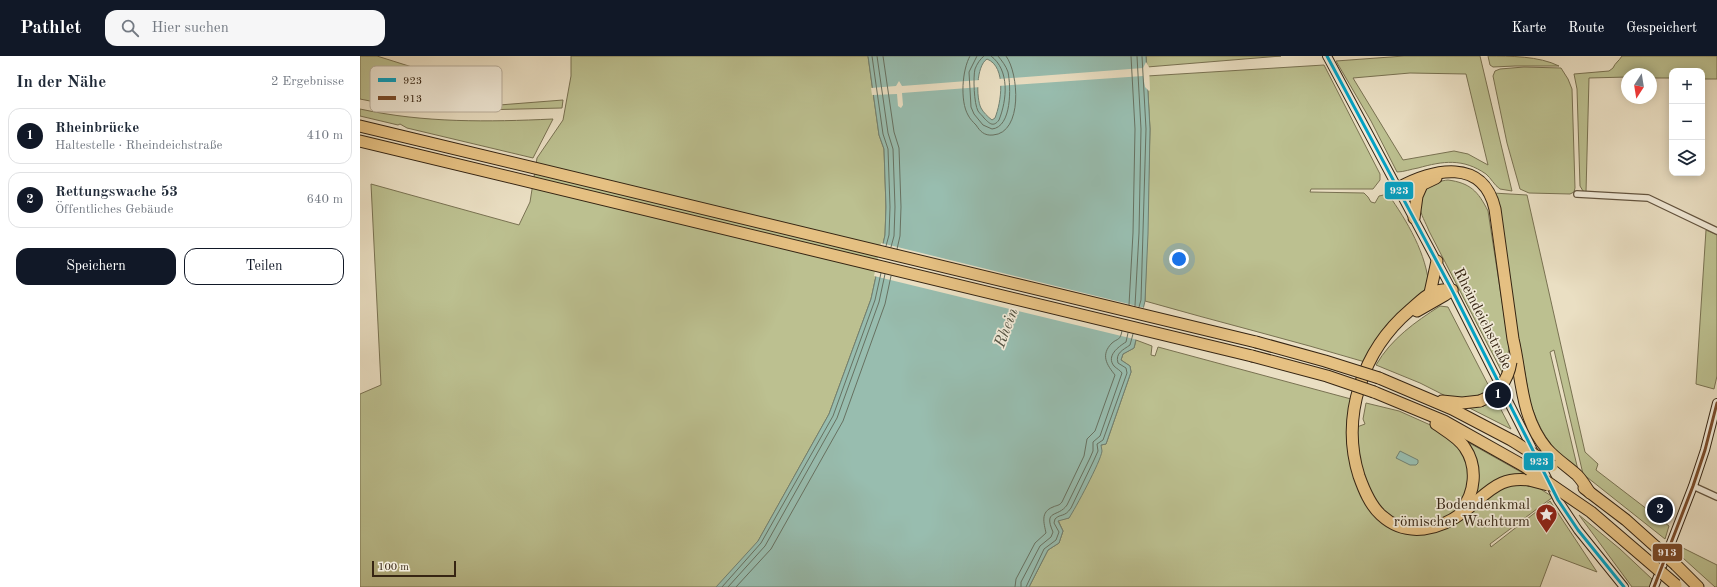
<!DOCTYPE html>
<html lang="de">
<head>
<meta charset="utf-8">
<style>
  :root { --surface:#fff; --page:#f6f6f7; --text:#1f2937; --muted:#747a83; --line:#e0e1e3; --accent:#111827 }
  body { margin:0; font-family:"Old Standard TT",serif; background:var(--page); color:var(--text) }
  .controls { position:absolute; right:12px; top:12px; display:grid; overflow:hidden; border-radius:8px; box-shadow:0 2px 10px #0003 }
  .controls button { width:36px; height:36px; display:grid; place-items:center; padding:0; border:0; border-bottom:1px solid var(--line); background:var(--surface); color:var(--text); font:20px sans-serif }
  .compass { position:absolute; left:1261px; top:12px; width:36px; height:36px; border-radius:50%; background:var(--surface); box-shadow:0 2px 10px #0003; rotate:192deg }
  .scale { position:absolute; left:12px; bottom:10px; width:84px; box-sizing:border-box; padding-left:4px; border:2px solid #362513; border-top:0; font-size:11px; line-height:14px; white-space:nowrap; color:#362513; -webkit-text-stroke:3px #f1ead8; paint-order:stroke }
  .you { position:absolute; left:819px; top:203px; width:14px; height:14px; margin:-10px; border:3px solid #fff; border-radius:50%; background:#1a73e8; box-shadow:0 0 0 6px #1a73e833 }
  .badge { display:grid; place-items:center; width:26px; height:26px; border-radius:50%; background:var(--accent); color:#fff; font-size:13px; font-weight:700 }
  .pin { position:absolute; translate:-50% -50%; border:2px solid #fff; box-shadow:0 1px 4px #0006 }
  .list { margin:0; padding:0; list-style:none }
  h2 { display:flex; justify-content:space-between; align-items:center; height:52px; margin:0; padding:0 16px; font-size:17px }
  h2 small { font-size:13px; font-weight:400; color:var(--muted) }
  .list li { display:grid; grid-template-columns:26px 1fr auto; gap:12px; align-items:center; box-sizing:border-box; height:56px; margin:0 8px 8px; padding:0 8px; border:1px solid var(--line); border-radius:12px }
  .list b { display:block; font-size:15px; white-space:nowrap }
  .list p { margin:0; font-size:13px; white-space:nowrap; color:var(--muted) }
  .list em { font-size:13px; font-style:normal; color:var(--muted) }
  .actions { display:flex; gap:8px; padding:12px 16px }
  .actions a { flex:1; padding:9px 0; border:1px solid var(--accent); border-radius:12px; text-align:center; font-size:14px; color:var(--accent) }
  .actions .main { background:var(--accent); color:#fff }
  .icon { flex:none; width:22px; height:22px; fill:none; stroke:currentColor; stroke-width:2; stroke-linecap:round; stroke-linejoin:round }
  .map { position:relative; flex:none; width:1357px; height:531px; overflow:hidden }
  header { display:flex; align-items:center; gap:24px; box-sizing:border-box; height:56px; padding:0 20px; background:var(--accent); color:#fff }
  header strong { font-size:19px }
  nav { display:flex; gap:22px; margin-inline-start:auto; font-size:14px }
  .search { width:280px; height:36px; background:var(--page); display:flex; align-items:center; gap:10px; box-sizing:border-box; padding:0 14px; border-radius:12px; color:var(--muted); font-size:15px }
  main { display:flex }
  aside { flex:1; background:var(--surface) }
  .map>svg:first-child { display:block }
</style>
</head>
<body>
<header>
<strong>Pathlet</strong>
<div class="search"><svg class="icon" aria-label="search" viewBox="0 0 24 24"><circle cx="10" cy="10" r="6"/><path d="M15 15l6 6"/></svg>Hier suchen</div>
<nav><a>Karte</a><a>Route</a><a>Gespeichert</a></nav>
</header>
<main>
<aside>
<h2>In der Nähe<small>2 Ergebnisse</small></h2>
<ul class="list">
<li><span class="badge">1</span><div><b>Rheinbrücke</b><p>Haltestelle · Rheindeichstraße</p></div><em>410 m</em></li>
<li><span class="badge">2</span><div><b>Rettungswache 53</b><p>Öffentliches Gebäude</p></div><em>640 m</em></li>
</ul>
<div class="actions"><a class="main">Speichern</a><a>Teilen</a></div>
</aside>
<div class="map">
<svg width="1357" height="531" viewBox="0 0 1357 531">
  <rect width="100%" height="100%" fill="#eadfc3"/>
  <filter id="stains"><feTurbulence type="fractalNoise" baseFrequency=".005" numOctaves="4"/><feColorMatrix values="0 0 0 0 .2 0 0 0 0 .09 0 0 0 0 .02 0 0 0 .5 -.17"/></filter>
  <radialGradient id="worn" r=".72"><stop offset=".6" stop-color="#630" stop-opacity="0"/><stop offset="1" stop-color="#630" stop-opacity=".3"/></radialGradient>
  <g fill="#bcc090" stroke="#797252" fill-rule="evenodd">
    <path d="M0 0H17L71 17V48L114 51 203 44 202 52 79 55 44 50 40 51 0 43Z"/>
    <path d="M211 0H508L519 79 524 93 526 151 525 179 511 243 469 358 397 487 357 531H0V338L21 329 11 128 159 169 170 146 177 102 203 64 211 20Z"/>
    <path d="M786 0H921L787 11Z"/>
    <path d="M1044 0H1120L1152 135 1140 133C1134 129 1131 122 1126 118 1103 102 1083 105 1058 112 1051 113 1044 116 1037 116L1011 65 976 5ZM1050 17 1106 18 1128 109 1108 98 1094 95 1043 104 993 22Z"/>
    <path d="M1128 0C1150 0 1179 0 1199 10H1155L1133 11 1130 9Z"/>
    <path d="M1262 0H1357V23H1342V15H1312V22H1291V18H1267V21L1229 22 1226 136 1223 135 1220 130 1217 33 1214 18 1249 15 1253 12C1255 7 1259 5 1262 0Z"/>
    <path d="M964 9 1020 118V124L1013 133H951L950 136 1004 137 1008 141 1011 146 1015 147 1019 140 1028 138C1047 165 1067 198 1069 232L1005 306C932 284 858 266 785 245L790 73 787 20Z"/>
    <path d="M1164 11 1201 12 1208 23 1212 33 1215 132 1214 136 1210 138 1169 137 1160 133 1147 87 1133 20 1135 15 1140 13Z"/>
    <path d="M0 53C64 67 128 66 193 63L173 102 47 72 40 68 38 69 0 60Z"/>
    <path d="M1088 124C1110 127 1118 135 1128 155L1147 278 1149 293 1143 318 1069 175C1066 167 1060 158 1060 150 1059 134 1075 125 1088 124Z"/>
    <path d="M1133 137 1167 139 1225 396 1238 408 1236 414 1309 470 1305 483 1223 418 1194 294 1190 296 1218 414C1191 393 1181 378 1170 346Z"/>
    <path d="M1346 174 1357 179V320L1354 333 1336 328Z"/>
    <path d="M1080 250 1088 251 1151 373 1060 327 1016 309C1031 283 1055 266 1080 250Z"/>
    <path d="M776 284 792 290 791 299 795 300 798 291 991 343 997 371 1005 368 1003 363 1006 347 1039 355 1104 384 1168 420 1174 429 1193 441 1130 488 1131 491 1190 445 1237 516 1192 499 1180 531H669L688 494 699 487 703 475 698 464 709 462 741 389 746 388 771 316 770 310 761 304 763 298 774 292Z"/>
    <path d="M1219 459 1260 493 1292 523 1290 531H1272Z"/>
    <path d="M1315 488 1357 509V531H1355L1313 493Z"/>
  </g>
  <g fill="#98bdaf" stroke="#718071" fill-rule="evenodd">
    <path d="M508 0H786L790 73 788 178 785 245 774 292 763 298 761 304 770 310 771 316 746 388 741 389C741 391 742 393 742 395 741 405 715 453 709 462L698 465 703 475 699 487 688 494 669 531H356L398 485 469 358 511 243 525 179 526 151 524 93 519 79ZM627 3C647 11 641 47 635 62L632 64C628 61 623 56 621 52 616 42 616 10 627 3Z"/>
    <path d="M1040 395 1058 404V407L1056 409H1050L1036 402Z"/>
  </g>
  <g fill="#eadfc3">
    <path d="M786 6 789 11 790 34 789 35 785 31 783 20 638 30V23L783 12Z"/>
    <path d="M620 24 621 31 542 37 543 49 541 52 538 50 537 38 512 39 511 32 536 30 539 25 542 30Z"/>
    <path d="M521 187 785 252 778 284 514 220Z"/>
  </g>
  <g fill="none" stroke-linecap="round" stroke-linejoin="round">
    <g stroke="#677161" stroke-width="1">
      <path d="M512 0 523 78 528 93 530 151 529 179 526 190"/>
      <path d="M517 0 528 77 533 93 535 151 534 180 531 191"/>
      <path d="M523 0 534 76 539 92 541 151 540 180 537 193"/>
      <path d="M610 0C602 14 600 45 608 59 610 63 613 66 616 69 620 75 624 80 633 79 663 77 659 17 646 0"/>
      <path d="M617 0 609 16 611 51 614 58 623 69 632 73C652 71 651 31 648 16 646 10 642 5 638 0"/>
      <path d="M624 0C620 3 617 8 615 13 613 21 614 48 618 55 620 58 622 59 624 62 629 67 633 72 639 64 647 44 650 14 631 0"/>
      <path d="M769 249 773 177 775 73 771 0"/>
      <path d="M775 250 779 177 781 73 777 0"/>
      <path d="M779 251 781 244 786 73 782 0"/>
      <path d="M362 531 401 487 473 360 515 244 521 217"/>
      <path d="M368 531 405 490 477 362 519 246 525 218"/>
      <path d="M376 531 411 493 483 365 525 248 531 220"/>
      <path d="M655 531 656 523 675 487 686 477C684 467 680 456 693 451 697 449 699 450 702 446L724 400 727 383 735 375 755 319C747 309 740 299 752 287 758 282 760 285 762 275"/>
      <path d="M661 531V526L680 490 691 481 693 476C683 453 698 462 707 449L730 402 733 395V386L740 380 762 317C760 314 757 313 754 310 746 300 758 291 766 286L768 277"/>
      <path d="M666 531 684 493 696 484 699 476 694 467 695 463C701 457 704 462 711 452L734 404 738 395 737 388 743 384 767 317 766 312 758 307C755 297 763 294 770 289L773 278"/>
    </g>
    <defs>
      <g id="street">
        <path d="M1217 138 1288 142 1357 175"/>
        <path d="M1333 430 1357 441"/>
      </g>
      <g id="secondary">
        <path d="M967 0 1092 234 1198 444 1218 474 1264 531"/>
        <path d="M1294 531 1333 430 1345 394 1357 347"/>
      </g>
      <g id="highway">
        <path d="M0 70 896 286"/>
        <path d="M0 85 892 300"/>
        <path d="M1038 132C1073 113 1123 101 1135 153L1153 283C1162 321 1160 361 1187 393 1196 403 1207 410 1217 419 1222 424 1226 431 1230 437"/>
        <path d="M1038 132 1053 133 1076 122"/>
        <path d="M1054 162 1057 140 1061 131"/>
        <path d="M1092 234C1071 232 1065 241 1050 254 1003 294 980 360 999 420 1004 434 1010 449 1021 459 1047 483 1081 474 1106 454 1118 445 1128 433 1142 427 1151 423 1160 423 1169 424"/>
        <path d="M1070 237 1077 205"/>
        <path d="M1057 255 1085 239 1092 234"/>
        <path d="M1019 322 1092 353 1153 385"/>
        <path d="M1014 336 1084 365 1164 410"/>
        <path d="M1082 345 1102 347 1120 345"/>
        <path d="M1076 368C1086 375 1099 382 1105 392 1118 411 1115 438 1101 454"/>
        <path d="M1224 432 1266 464 1295 490"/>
        <path d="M1316 509 1338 531"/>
      </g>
    </defs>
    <use href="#street" stroke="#63543f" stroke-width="8"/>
    <use href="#secondary" stroke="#362513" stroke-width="10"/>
    <use href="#highway" stroke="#362513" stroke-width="13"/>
    <use href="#street" stroke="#f1ead8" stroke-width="5.5"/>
    <use href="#secondary" stroke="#f1ead8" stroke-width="8"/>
    <use href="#highway" stroke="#e5c082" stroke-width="11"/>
    <defs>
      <g id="highway-bridge">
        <path d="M896 286 965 305 1019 322"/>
        <path d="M892 300 967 320 1014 336"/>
        <path d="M1120 345C1138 338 1148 325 1151 306"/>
        <path d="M1153 385 1192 410"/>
        <path d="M1164 410 1231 456 1316 529"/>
        <path d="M1169 424 1188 429"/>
        <path d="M1295 490 1316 509"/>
      </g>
    </defs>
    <use href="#highway-bridge" stroke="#362513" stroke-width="13" stroke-linecap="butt"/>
    <use href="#highway-bridge" stroke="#e5c082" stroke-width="11"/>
    <defs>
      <path id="bus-1" d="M967 0 1092 234 1198 444 1218 474 1264 531"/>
      <path id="bus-2" d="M1294 531 1333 430 1345 394 1357 347"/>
    </defs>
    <use href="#bus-1" stroke="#f1ead8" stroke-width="6"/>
    <use href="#bus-2" stroke="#f1ead8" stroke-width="6"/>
    <use href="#bus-1" stroke="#03a2c5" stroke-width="3"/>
    <use href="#bus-2" stroke="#7a4b2a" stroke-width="3"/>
  </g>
  <defs>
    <symbol id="sight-pin" viewBox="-11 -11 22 30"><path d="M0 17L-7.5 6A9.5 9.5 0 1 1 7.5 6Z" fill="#8f2418" stroke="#f1ead8"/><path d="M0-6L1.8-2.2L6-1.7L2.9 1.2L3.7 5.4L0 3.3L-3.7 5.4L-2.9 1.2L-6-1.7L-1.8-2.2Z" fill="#fff"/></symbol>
  </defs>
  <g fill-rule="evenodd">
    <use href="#sight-pin" x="1174" y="446" width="25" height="34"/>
  </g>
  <g text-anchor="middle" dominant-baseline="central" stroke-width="3.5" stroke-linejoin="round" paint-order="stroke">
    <g font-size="15" fill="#362513" stroke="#f1ead8">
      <text transform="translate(1122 263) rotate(63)">Rheindeichstraße</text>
    </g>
    <g font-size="15" fill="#362513" stroke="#f1ead8" text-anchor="end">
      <text x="1170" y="449">Bodendenkmal<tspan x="1170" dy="17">römischer Wachturm</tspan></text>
    </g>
    <g font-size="16" font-style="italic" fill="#535342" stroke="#f1ead8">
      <text transform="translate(647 272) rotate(-69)">Rhein</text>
    </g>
  </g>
  <rect x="10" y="10" width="132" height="46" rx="6" fill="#f1ead8" stroke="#b9af9d" stroke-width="1"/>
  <rect x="18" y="22" width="18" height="4" fill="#03a2c5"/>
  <rect x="18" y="40" width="18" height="4" fill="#7a4b2a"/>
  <g font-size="11" fill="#362513">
    <text x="43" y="28">923</text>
    <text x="43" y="46">913</text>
  </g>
  <g stroke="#f1ead8" stroke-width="1.5">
    <rect x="1024" y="125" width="30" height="19" rx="4" fill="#03a2c5"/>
    <rect x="1163" y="396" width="31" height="19" rx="4" fill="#03a2c5"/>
    <rect x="1292" y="487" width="31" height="19" rx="4" fill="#7a4b2a"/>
  </g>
  <g font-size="11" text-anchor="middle" font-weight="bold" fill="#fff">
    <text x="1039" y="138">923</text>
    <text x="1179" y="409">923</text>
    <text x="1307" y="500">913</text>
  </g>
  <rect width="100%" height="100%" filter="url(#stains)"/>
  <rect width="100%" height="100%" fill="url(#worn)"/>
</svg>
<div class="controls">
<button>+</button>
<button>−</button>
<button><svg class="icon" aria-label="layers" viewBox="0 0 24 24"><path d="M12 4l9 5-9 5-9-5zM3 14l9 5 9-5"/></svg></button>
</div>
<svg class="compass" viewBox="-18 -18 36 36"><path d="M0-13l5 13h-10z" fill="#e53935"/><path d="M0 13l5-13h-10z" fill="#747a83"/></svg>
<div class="scale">100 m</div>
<div class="you"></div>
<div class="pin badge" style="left:1138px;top:339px">1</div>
<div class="pin badge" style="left:1300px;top:454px">2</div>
</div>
</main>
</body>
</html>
